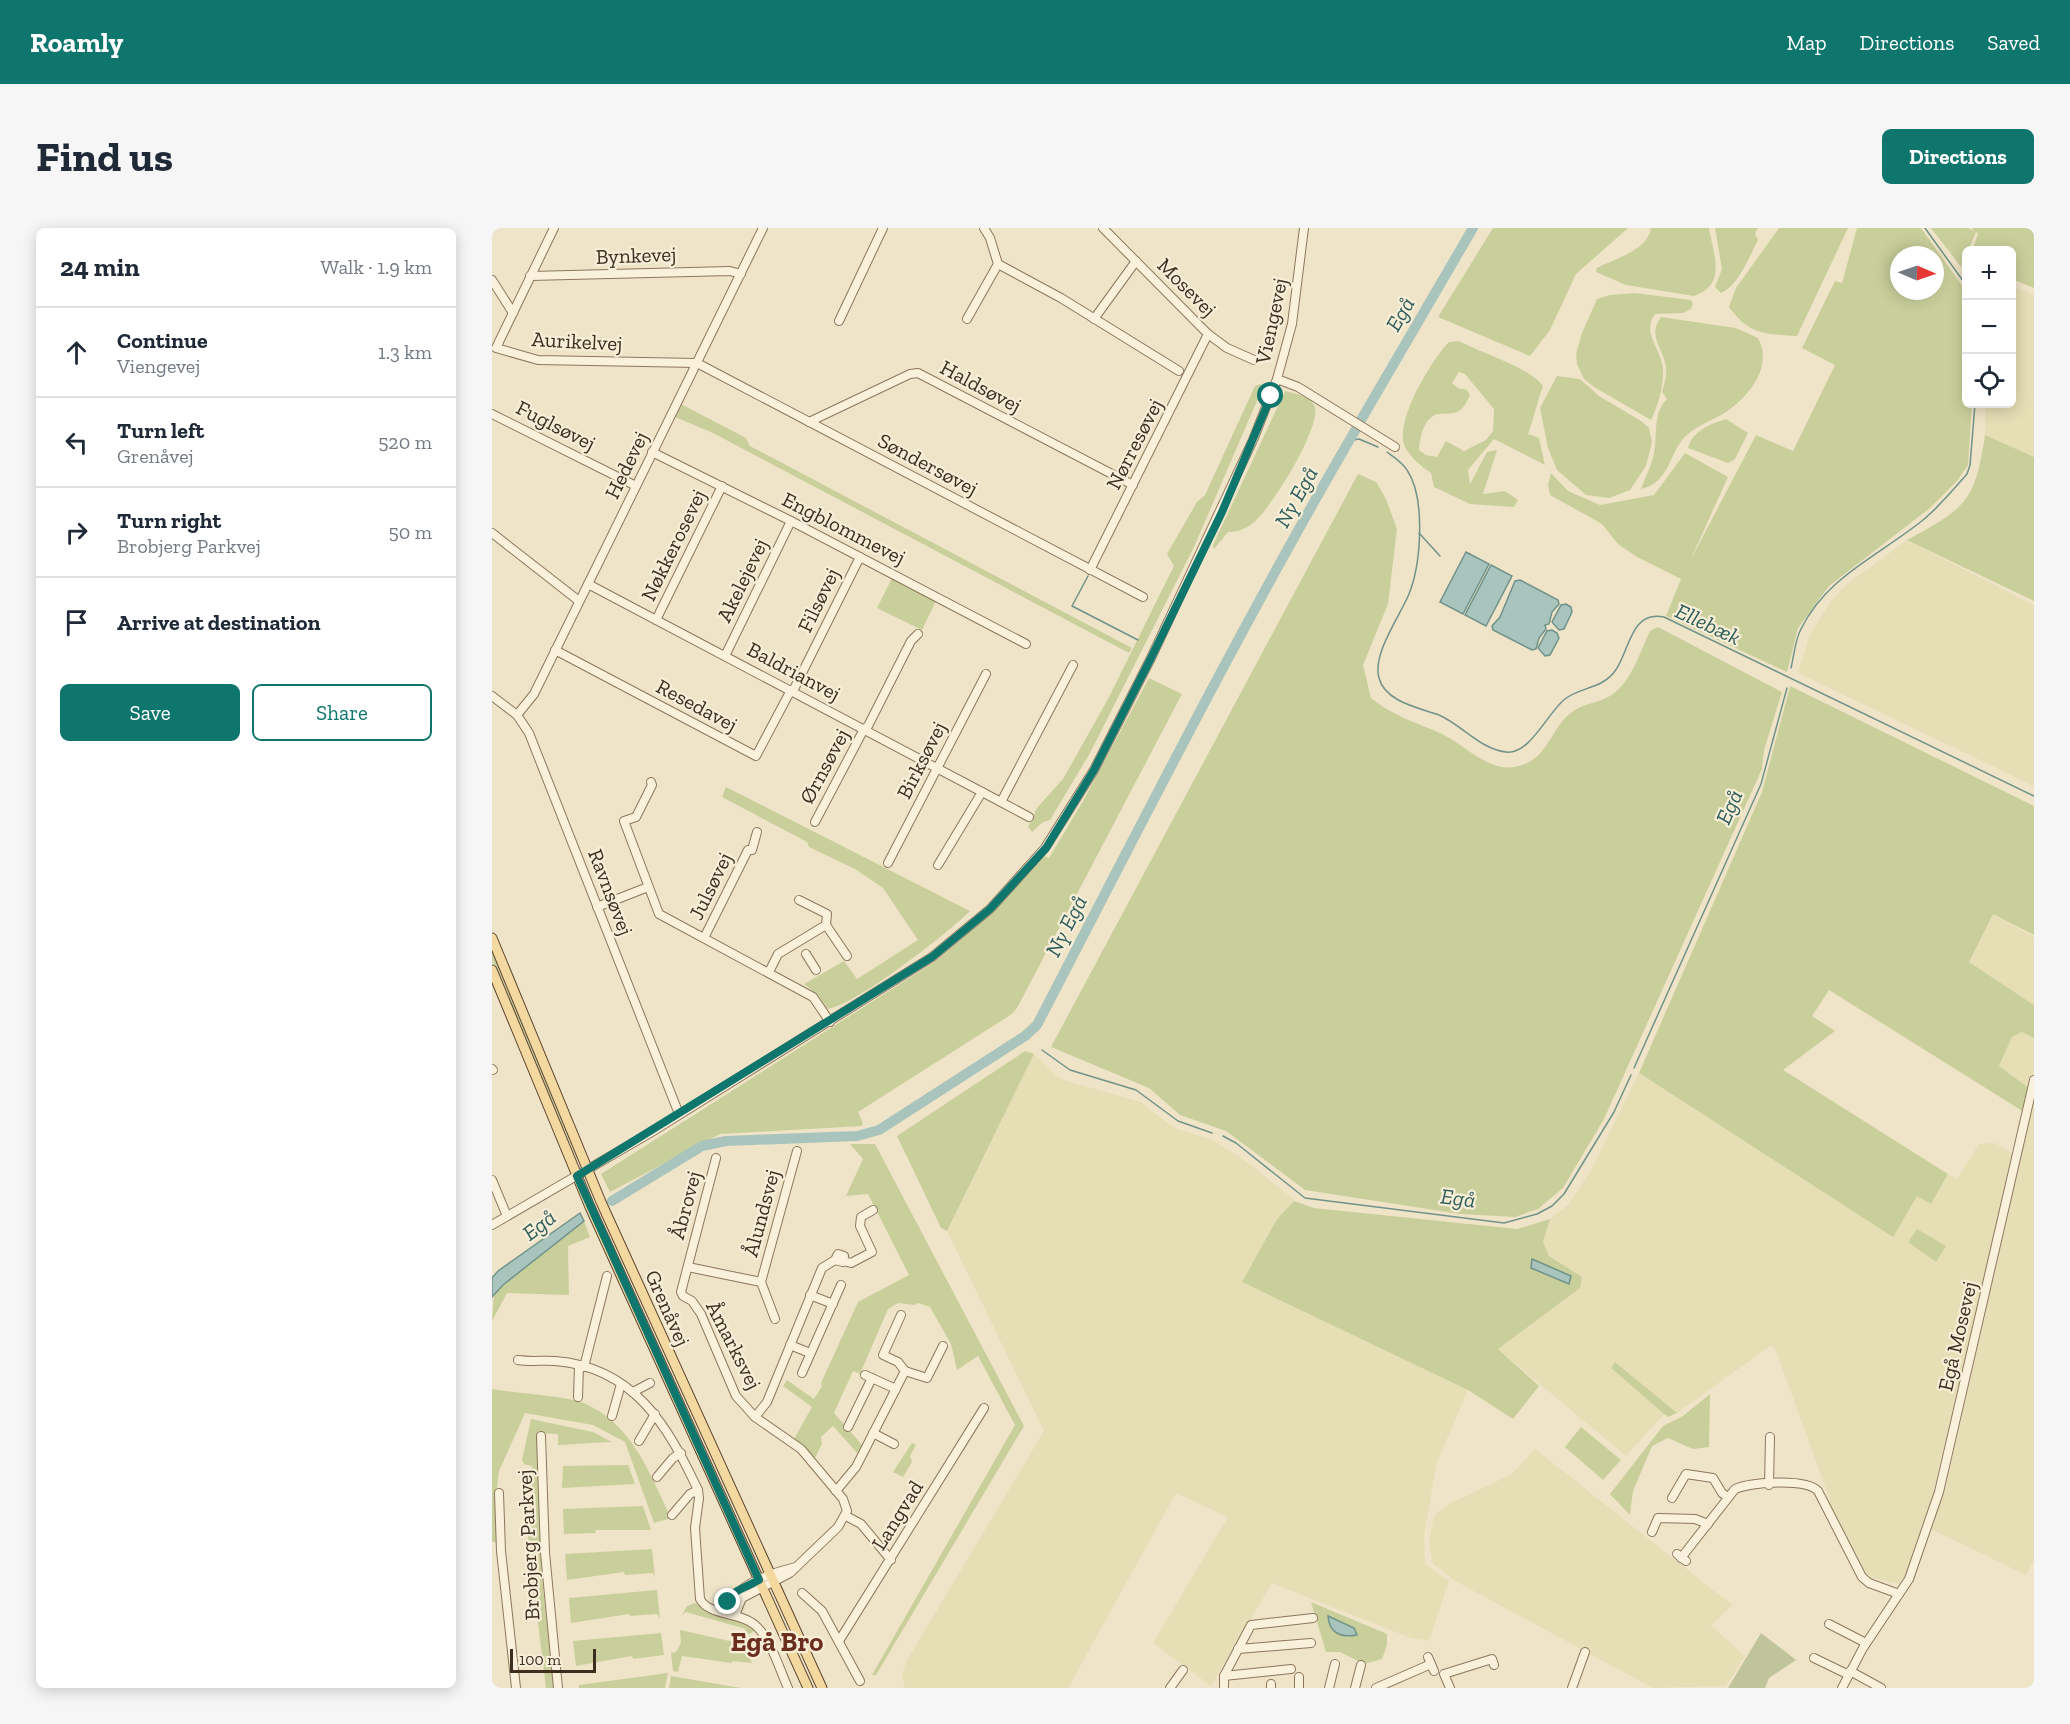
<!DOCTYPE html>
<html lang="en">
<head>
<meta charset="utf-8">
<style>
  :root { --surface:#fff; --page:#f6f6f7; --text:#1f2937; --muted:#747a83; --line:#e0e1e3; --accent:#0f766e }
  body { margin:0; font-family:"Zilla Slab",serif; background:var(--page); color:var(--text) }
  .controls { position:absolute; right:18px; top:18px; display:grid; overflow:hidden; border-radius:9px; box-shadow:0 3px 15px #0003 }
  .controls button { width:54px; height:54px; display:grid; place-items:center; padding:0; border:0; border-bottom:2px solid var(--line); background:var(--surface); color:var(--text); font:30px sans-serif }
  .compass { position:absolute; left:1398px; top:18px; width:54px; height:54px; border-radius:50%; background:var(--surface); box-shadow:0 3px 15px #0003; rotate:92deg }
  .scale { position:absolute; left:18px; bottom:15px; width:86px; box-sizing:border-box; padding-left:6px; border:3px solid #3d2e20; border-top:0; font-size:16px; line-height:21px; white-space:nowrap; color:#3d2e20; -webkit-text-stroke:4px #f7eed8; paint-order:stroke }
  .stop { position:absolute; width:18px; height:18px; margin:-14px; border:4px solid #0f766e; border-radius:50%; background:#fff }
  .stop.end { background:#0f766e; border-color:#fff; box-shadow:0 2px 6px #0008 }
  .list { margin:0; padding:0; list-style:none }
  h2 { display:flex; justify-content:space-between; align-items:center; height:78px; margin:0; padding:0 24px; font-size:26px }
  h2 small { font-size:20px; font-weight:400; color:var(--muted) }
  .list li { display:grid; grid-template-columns:39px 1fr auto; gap:18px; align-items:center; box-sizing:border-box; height:90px; padding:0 24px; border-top:2px solid var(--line) }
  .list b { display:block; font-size:22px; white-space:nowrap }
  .list p { margin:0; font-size:20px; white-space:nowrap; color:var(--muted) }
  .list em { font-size:20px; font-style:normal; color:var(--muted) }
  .actions { display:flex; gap:12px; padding:18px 24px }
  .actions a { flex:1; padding:14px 0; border:2px solid var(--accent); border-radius:9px; text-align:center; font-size:21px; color:var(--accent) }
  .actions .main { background:var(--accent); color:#fff }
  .icon { flex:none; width:33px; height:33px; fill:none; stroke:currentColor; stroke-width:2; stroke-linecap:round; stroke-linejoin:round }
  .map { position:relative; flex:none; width:1542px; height:1460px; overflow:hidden; border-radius:9px }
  header { display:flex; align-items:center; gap:36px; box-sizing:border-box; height:84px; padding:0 30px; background:var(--accent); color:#fff }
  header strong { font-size:28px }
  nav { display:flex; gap:33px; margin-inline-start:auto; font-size:21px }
  .intro { display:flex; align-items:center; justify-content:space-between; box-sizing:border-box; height:144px; padding:0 36px }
  h1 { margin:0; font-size:42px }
  .button { padding:15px 27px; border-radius:9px; background:var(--accent); color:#fff; font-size:21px; font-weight:700 }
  main { display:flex; gap:36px; padding:0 36px }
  aside { flex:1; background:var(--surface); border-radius:9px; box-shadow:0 3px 15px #0003 }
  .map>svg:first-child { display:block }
</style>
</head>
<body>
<header>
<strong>Roamly</strong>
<nav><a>Map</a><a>Directions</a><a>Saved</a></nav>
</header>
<div class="intro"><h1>Find us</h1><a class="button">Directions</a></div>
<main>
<aside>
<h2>24 min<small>Walk · 1.9 km</small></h2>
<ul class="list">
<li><svg class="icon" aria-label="ahead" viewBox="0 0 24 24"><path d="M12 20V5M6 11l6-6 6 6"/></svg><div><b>Continue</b><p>Viengevej</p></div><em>1.3 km</em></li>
<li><svg class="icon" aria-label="left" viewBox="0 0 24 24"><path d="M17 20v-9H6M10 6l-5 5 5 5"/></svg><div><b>Turn left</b><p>Grenåvej</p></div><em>520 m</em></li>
<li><svg class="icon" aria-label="right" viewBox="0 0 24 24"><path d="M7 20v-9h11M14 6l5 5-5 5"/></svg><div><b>Turn right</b><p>Brobjerg Parkvej</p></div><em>50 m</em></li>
<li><svg class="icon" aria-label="arrive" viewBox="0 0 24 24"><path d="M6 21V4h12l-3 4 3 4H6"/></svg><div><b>Arrive at destination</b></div></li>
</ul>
<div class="actions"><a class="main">Save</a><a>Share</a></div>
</aside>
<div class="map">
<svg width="1542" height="1460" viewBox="0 0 1542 1460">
  <rect width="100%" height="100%" fill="#f0e4c8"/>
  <g fill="#e6deb5">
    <path d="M1520 58 1542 67V229L1493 207V176H1520Z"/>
    <path d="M1415 312 1542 377V558L1306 445 1318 406 1339 373 1354 357Z"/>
    <path d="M1501 686 1542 709V777L1477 734Z"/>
    <path d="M1530 804 1542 810V844L1538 861 1507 838 1520 809Z"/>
    <path d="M542 826 568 851 649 874 682 900 721 912 748 929 803 972 785 991 750 1054 976 1162 945 1234 932 1307 933 1336 957 1353 937 1413 919 1410 780 1355 719 1458 661 1415 736 1289 684 1265 576 1460H413L410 1448 414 1434 552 1203 455 1003Z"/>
    <path d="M1147 845 1400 1008 1425 967 1439 976 1456 946 1465 951 1487 916 1503 915 1522 927 1433 1298 1419 1339 1407 1356 1380 1350 1372 1344 1335 1273 1338 1272 1283 1120 1278 1118 1185 1185 1123 1134 1119 1140 1172 1186 1134 1228 1006 1121 1088 1060 1090 1049 1057 1028 1051 1014 1058 991 1076 977 1098 944Z"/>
    <path d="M1542 875V1332L1534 1347 1439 1301 1453 1262Z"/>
    <path d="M1043 1221 1240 1377 1219 1398 1253 1428 1234 1458 1161 1460 965 1354 941 1336 937 1316 942 1287 957 1276 1020 1246Z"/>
  </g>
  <g fill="#c9cf9b" fill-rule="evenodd">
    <path d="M1001 0H1136L1084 46 1058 102 1038 128 946 89Z"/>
    <path d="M1159 0H1217C1221 26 1236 56 1202 68L1134 57 1104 44 1105 40C1124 30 1155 23 1159 0Z"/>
    <path d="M1223 0H1266L1263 6 1266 12C1257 29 1247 57 1229 65L1223 59 1230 41Z"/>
    <path d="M1287 0H1356L1305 108C1273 106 1257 107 1237 79L1244 60Z"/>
    <path d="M1365 0H1429L1474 63V176H1480L1476 237 1466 252 1438 280 1337 358 1306 400 1295 444 1174 388 1189 351 1145 329 1126 316 1110 296 1058 267 1056 257 1059 245 1076 263 1108 277 1162 267 1193 225 1236 249 1198 333 1264 207 1301 223 1343 137 1310 120 1343 53 1350 55ZM1407 27H1443V63H1407Z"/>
    <path d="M1439 0H1476L1482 3 1480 0H1542V60L1520 51V22H1480L1486 6 1484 4 1469 39Z"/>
    <path d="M1143 65 1199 72 1201 76 1199 81 1191 85 1163 86C1149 105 1170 121 1171 141 1172 156 1166 178 1159 192L1102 159 1092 151 1085 136 1084 126 1090 105 1105 71 1118 67Z"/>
    <path d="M1169 89 1244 100 1266 110C1282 139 1256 170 1231 186 1219 193 1206 197 1195 207 1177 222 1179 255 1149 261 1153 249 1160 237 1162 225 1166 206 1160 186 1175 171L1170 164C1172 156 1175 148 1174 139 1171 119 1155 108 1169 89Z"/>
    <path d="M967 113C989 125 1037 139 1051 158 1045 174 1042 190 1036 206L1047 210 1053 237 1002 211 976 242 978 256 995 224 1005 222 991 266 1013 263 1026 272 1022 279 978 276 942 259 939 245C930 239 919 230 913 219 901 195 940 131 957 114ZM967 144 973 146 1002 181 1001 203 994 212 972 223 954 213 945 229 934 227 927 222C928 209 932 188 947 186 954 185 960 187 967 183 972 180 975 173 978 167L975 162 966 160 960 155Z"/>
    <path d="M1065 148 1088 151 1107 168 1149 193 1157 200 1160 214 1154 238 1138 262 1117 270 1094 267 1065 242 1056 220 1048 180Z"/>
    <path d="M768 156 771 159 702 319 598 525 558 592 551 594 540 604 536 599 545 580 571 551 616 471 682 338 675 326 705 274 713 267 763 158Z"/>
    <path d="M793 163C803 166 816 167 822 177 833 194 778 282 762 294 754 301 746 304 736 304L722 321 721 317Z"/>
    <path d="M189 176 254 210 258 218 640 420 637 425 221 205 183 189Z"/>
    <path d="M1234 191 1256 205 1243 231 1236 235 1196 220C1200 203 1218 196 1234 191Z"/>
    <path d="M1493 207 1542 229V373L1415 312C1474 280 1483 274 1493 207Z"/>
    <path d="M866 246 884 254 894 271 905 301 896 376 871 437 879 470C901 488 923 494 948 505 978 519 1003 554 1039 533 1058 521 1062 497 1080 484 1090 476 1102 476 1114 470 1138 459 1147 426 1158 403L1166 399 1290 464 1272 522 1270 541 1112 891 1071 960 1046 981 1023 989 968 986 813 962 734 903 688 887 657 860 559 819Z"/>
    <path d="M400 350 444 373 430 402 385 380Z"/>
    <path d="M657 450 690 466 525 780 520 786 366 884 371 895 370 898 228 906 118 964 109 946 441 735C482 702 518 668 552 628L557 630 591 573Z"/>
    <path d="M1298 458 1542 578V707L1501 686 1477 734 1542 777V810L1530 804 1520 809 1507 838 1538 861 1532 884 1337 762 1320 788 1343 803 1291 842 1456 946 1439 976 1425 968 1401 1009 1147 845 1270 564Z"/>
    <path d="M234 559 478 683C456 705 363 778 335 781L325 766 312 756 352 733 365 751 426 712 391 660 363 641 317 619 315 614 230 569Z"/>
    <path d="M0 719 86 931H85L15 770 0 732Z"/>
    <path d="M533 823 542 826 455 1003 449 1000 405 908Z"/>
    <path d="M358 916H383L532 1198 384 1447H380L523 1197 486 1128 465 1142 459 1116 438 1079 426 1075 422 1077 406 1075 396 1081 368 1146 361 1143 342 1185 371 1218 366 1226 341 1198 329 1209 330 1216 323 1230 302 1211 320 1179 291 1158 295 1152 322 1171 330 1158 329 1155 366 1074 417 1047 376 966 354 968 371 931Z"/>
    <path d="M802 973 822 980 1025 1001 1058 991 1051 1014 1057 1028 1090 1049 1088 1060 1006 1121 1047 1158 1021 1191 976 1162 750 1054 785 991Z"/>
    <path d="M92 993 98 1009 76 1018 77 1067 15 1065 0 1093 2 1065Z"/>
    <path d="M1425 1001 1454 1018 1444 1034 1416 1014Z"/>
    <path d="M1123 1134 1185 1185 1176 1189 1172 1186 1119 1140Z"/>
    <path d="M0 1161C22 1165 73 1168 92 1175 141 1197 157 1244 179 1290L162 1295 133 1214 101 1197 33 1185 7 1243 4 1267 6 1314H0Z"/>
    <path d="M1218 1166 1217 1219 1201 1221 1176 1210 1160 1218 1141 1263 1138 1287 1118 1266 1171 1198 1191 1188Z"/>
    <path d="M39 1191 101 1204 120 1214 66 1217V1206L45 1205 50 1351 62 1460H54L44 1378 41 1374 40 1357 36 1356V1342L42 1340V1329L36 1327V1271L40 1269V1238L32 1236 30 1232Z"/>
    <path d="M1089 1199 1129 1232 1111 1252 1073 1219Z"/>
    <path d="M420 1215 424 1217 418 1228 420 1234 411 1249 401 1244Z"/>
    <path d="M136 1237 143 1256 70 1260 71 1238Z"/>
    <path d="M151 1278 159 1302H104L103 1305 72 1306 71 1281Z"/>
    <path d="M160 1321 163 1350 161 1345 133 1347 132 1344 75 1352 73 1326Z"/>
    <path d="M165 1362 168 1391 165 1386 138 1388 137 1386 79 1395 77 1370Z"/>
    <path d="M819 1374 895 1406V1417L890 1431 872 1436 848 1424H834Z"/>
    <path d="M203 1375C219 1388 249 1387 262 1403L258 1406 251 1404 254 1401 194 1384 190 1387 195 1378Z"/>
    <path d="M188 1402 251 1416 260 1435 240 1433V1435L190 1428 186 1444 181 1443 179 1425 184 1424 189 1415Z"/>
    <path d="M169 1405 172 1427 141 1431 140 1428 84 1438 81 1413Z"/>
    <path d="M176 1445 173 1460H87V1457Z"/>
    <path d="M179 1448 249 1460H177Z"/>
  </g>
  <path fill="#bfc49a" d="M1269 1405 1304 1432 1277 1450 1273 1460H1236Z"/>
  <g fill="#a9c4bc" stroke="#6f938a" stroke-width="1.5">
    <path d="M974 324 997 336 971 386 948 374Z"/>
    <path d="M999 337 1020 348 994 398 973 387Z"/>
    <path d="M1028 352 1066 372 1067 376 1060 384 1057 396 1053 397 1054 401 1047 410 1044 421 1040 422 1001 402 1000 398 1008 389 1023 353Z"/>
    <path d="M1074 376 1079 379 1080 384 1072 401 1067 402 1060 394 1069 377Z"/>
    <path d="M1060 402 1065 405 1067 410 1058 427 1053 428 1046 420 1055 403Z"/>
    <path d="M88 985 92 993 11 1057 0 1069V1050L6 1043Z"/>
    <path d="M1040 1031 1079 1048 1077 1056 1039 1040Z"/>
    <path d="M836 1388 862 1400 865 1407C849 1410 837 1405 836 1388Z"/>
  </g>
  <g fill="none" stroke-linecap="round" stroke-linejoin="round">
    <g stroke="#6f938a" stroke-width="1.5">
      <path d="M1433 0 1474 57"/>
      <path d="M856 213 867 211 886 219"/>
      <path d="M895 224C902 229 911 235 915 242 934 270 929 336 917 366 908 388 880 426 887 450 893 474 928 480 947 487 970 497 988 521 1014 524 1038 527 1056 484 1073 471 1088 459 1110 461 1123 443 1138 423 1138 382 1172 389L1542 568"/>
      <path d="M927 305 948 328"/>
      <path d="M596 348 580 378 646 412"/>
      <path d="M1299 440C1302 428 1303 412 1309 401 1335 348 1388 327 1431 292 1447 279 1461 262 1475 246L1478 237 1483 176"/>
      <path d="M533 808 536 811"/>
      <path d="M550 822 578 842 644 862 686 893 720 905"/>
      <path d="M1142 840 1269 556 1295 460"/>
      <path d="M731 908 744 915 813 970 1012 995 1045 986 1060 978 1072 966 1122 884 1139 847"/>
    </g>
    <g stroke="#a9c4bc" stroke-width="10">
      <path d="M869 192 981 0"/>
      <path d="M120 973 210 918 234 913 365 908 387 902 533 808 545 797C649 597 750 396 864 201"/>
    </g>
    <defs>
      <g id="minor">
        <path d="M62 0 4 120 46 132 205 135 651 369"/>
        <path d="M611 0 716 106 735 120 762 132"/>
        <path d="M506 36 569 70 687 143"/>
        <path d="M38 48 238 43 249 46"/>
        <path d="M0 52 21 85"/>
        <path d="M475 91 506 36 498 10 492 0"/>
        <path d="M602 91 644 33"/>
        <path d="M347 93 391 0"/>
        <path d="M785 151 806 159 903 219"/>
        <path d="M0 186 144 258"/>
        <path d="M317 194 418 146 426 145 641 257"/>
        <path d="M160 224 299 293 534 416"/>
        <path d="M0 305 87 373"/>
        <path d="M598 342 716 106"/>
        <path d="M96 356 509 574 581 437"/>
        <path d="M164 392 230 258"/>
        <path d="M63 422 264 528 299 462"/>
        <path d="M233 428 299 293"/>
        <path d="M301 463 368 329"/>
        <path d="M0 468 25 487 37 505 187 886"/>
        <path d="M25 487 42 466 271 0"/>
        <path d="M159 554 160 557 144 589 132 593 167 686 321 769 338 794"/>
        <path d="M509 574 537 589"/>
        <path d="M323 594 372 501 376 498 419 413 426 406"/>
        <path d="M396 635 494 446"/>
        <path d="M446 637 490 564"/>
        <path d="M307 672 335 686 334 697 355 728"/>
        <path d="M105 679 156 659"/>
        <path d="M212 710 256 622H260L265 604"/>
        <path d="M314 726 324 742"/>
        <path d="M277 744 286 726 334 697"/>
        <path d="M0 841 1 842"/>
        <path d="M224 930 189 1064 191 1068 200 1073 209 1086 244 1168 263 1189 309 1221 351 1271 355 1283 346 1299 298 1345 250 1370 243 1387"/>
        <path d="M0 952 15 988"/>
        <path d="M0 997 158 905 440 729 498 681 553 620 602 542 659 430 761 212 785 151 800 96 812 0"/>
        <path d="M352 1033 359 1035 380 1024 368 998 369 989 381 982"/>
        <path d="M196 1039 269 1054 305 923"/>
        <path d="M269 1054 283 1091"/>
        <path d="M318 1067 341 1076"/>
        <path d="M409 1087 391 1127 406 1134 413 1143 435 1150 451 1118"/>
        <path d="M298 1117 318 1125"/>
        <path d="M26 1132C39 1134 51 1132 63 1133 142 1139 176 1198 206 1262L207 1270 203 1300 208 1371C217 1388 248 1384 263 1397 279 1411 287 1440 296 1460"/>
        <path d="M92 1139 115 1048"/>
        <path d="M310 1145 349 1057"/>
        <path d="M373 1147 404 1161"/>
        <path d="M141 1164 158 1155"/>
        <path d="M86 1169 87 1137"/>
        <path d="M120 1188 129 1156"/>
        <path d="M263 1189 275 1174 330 1040 343 1032 346 1026 352 1028 351 1034 343 1032"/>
        <path d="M356 1199 380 1150"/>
        <path d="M381 1205 402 1216"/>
        <path d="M49 1208 53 1325 66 1460"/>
        <path d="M147 1213 163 1186"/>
        <path d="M165 1249 181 1230 189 1225"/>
        <path d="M1277 1257 1278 1209"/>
        <path d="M344 1263 364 1239 413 1143"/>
        <path d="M7 1265 9 1323 24 1460"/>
        <path d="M1180 1270 1194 1246 1221 1250 1230 1265 1236 1269"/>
        <path d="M180 1287 198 1266 206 1262"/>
        <path d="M354 1288 369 1296 399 1332"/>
        <path d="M1160 1304 1166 1290 1203 1291 1216 1296"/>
        <path d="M1185 1326 1194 1333"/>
        <path d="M1189 1330 1243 1261C1259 1254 1314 1250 1326 1263L1370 1349 1377 1355 1407 1366"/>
        <path d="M310 1365 330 1383 368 1453"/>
        <path d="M232 1384C244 1356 276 1346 304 1339"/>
        <path d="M1337 1396 1374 1415"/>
        <path d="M347 1413 492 1180"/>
        <path d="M746 1421 819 1415"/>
        <path d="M936 1429 942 1443"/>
        <path d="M1322 1430 1357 1447"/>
        <path d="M1358 1443 1389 1460"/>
        <path d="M732 1448 799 1441"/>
        <path d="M678 1460 691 1442"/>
        <path d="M732 1460V1448L759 1397 821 1390"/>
        <path d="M779 1460V1456"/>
        <path d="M807 1460V1449"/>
        <path d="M837 1460 843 1436"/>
        <path d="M863 1460 869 1437"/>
        <path d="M884 1460 939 1436"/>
        <path d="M958 1460 952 1446 1000 1431 1002 1437"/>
        <path d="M1080 1460 1093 1424"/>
        <path d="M1350 1460 1371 1420 1417 1351 1447 1264 1542 852"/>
      </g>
      <g id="major">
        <path d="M0 710 109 974 330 1460"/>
        <path d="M0 742 98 979 316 1460"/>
      </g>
    </defs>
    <use href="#minor" stroke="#8d765c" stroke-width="10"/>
    <use href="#major" stroke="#5b4430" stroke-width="11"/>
    <use href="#minor" stroke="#faf1dc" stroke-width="8"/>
    <use href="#major" stroke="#f3d9a0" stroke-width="9"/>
  </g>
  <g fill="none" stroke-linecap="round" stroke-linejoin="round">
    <path stroke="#0f766e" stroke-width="8" d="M236 1374 245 1363 267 1352 85 948 440 729 498 681 554 620 602 542 659 430 730 284 779 168"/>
  </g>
  <g text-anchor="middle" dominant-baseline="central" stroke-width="4.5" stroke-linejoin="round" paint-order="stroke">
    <g font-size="21" fill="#3d2e20" stroke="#f7eed8">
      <text transform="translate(144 27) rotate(-2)">Bynkevej</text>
      <text transform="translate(695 59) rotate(45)">Mosevej</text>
      <text transform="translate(779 93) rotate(-78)">Viengevej</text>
      <text transform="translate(85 113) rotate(3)">Aurikelvej</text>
      <text transform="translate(489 158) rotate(28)">Haldsøvej</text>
      <text transform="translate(64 197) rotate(27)">Fuglsøvej</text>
      <text transform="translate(642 216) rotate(-63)">Nørresøvej</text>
      <text transform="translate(436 236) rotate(28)">Søndersøvej</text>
      <text transform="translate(134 237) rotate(-64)">Hedevej</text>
      <text transform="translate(352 300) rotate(27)">Engblommevej</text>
      <text transform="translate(181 317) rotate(-64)">Nøkkerosevej</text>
      <text transform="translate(250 352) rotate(-64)">Akelejevej</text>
      <text transform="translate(326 372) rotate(-64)">Filsøvej</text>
      <text transform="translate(302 443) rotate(28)">Baldrianvej</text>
      <text transform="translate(205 477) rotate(28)">Resedavej</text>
      <text transform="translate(429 532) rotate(-63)">Birksøvej</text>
      <text transform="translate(332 538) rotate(-62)">Ørnsøvej</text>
      <text transform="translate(218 658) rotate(-64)">Julsøvej</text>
      <text transform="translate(119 664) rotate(69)">Ravnsøvej</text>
      <text transform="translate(193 977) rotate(-75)">Åbrovej</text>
      <text transform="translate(269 985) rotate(-75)">Ålundsvej</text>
      <text transform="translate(176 1080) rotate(66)">Grenåvej</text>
      <text transform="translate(1465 1108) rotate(-77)">Egå Mosevej</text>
      <text transform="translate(242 1117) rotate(63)">Åmarksvej</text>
      <text transform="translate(405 1287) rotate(-58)">Langvad</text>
      <text transform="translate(36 1317) rotate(-93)">Brobjerg Parkvej</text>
    </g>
    <g font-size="22" font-style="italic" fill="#2f5d5a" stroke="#f7eed8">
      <text transform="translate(908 86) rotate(-60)">Egå</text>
      <text transform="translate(804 269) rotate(-61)">Ny Egå</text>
      <text transform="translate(1216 396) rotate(25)">Ellebæk</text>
      <text transform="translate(1237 579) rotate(-66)">Egå</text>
      <text transform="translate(574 698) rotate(-63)">Ny Egå</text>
      <text transform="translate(966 970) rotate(7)">Egå</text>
      <text transform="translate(47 997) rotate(-38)">Egå</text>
    </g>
    <g font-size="27" font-weight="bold" fill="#6b2e1e" stroke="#f7eed8">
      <text x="285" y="1414">Egå Bro</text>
    </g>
  </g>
</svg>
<div class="controls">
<button>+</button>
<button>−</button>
<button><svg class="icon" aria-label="locate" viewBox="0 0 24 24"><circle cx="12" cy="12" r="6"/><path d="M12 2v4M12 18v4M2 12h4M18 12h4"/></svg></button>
</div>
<svg class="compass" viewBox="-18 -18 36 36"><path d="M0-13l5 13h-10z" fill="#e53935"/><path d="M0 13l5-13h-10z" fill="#747a83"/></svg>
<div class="scale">100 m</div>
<div class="stop" style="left:779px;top:168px"></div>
<div class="stop end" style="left:236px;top:1374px"></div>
</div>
</main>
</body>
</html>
